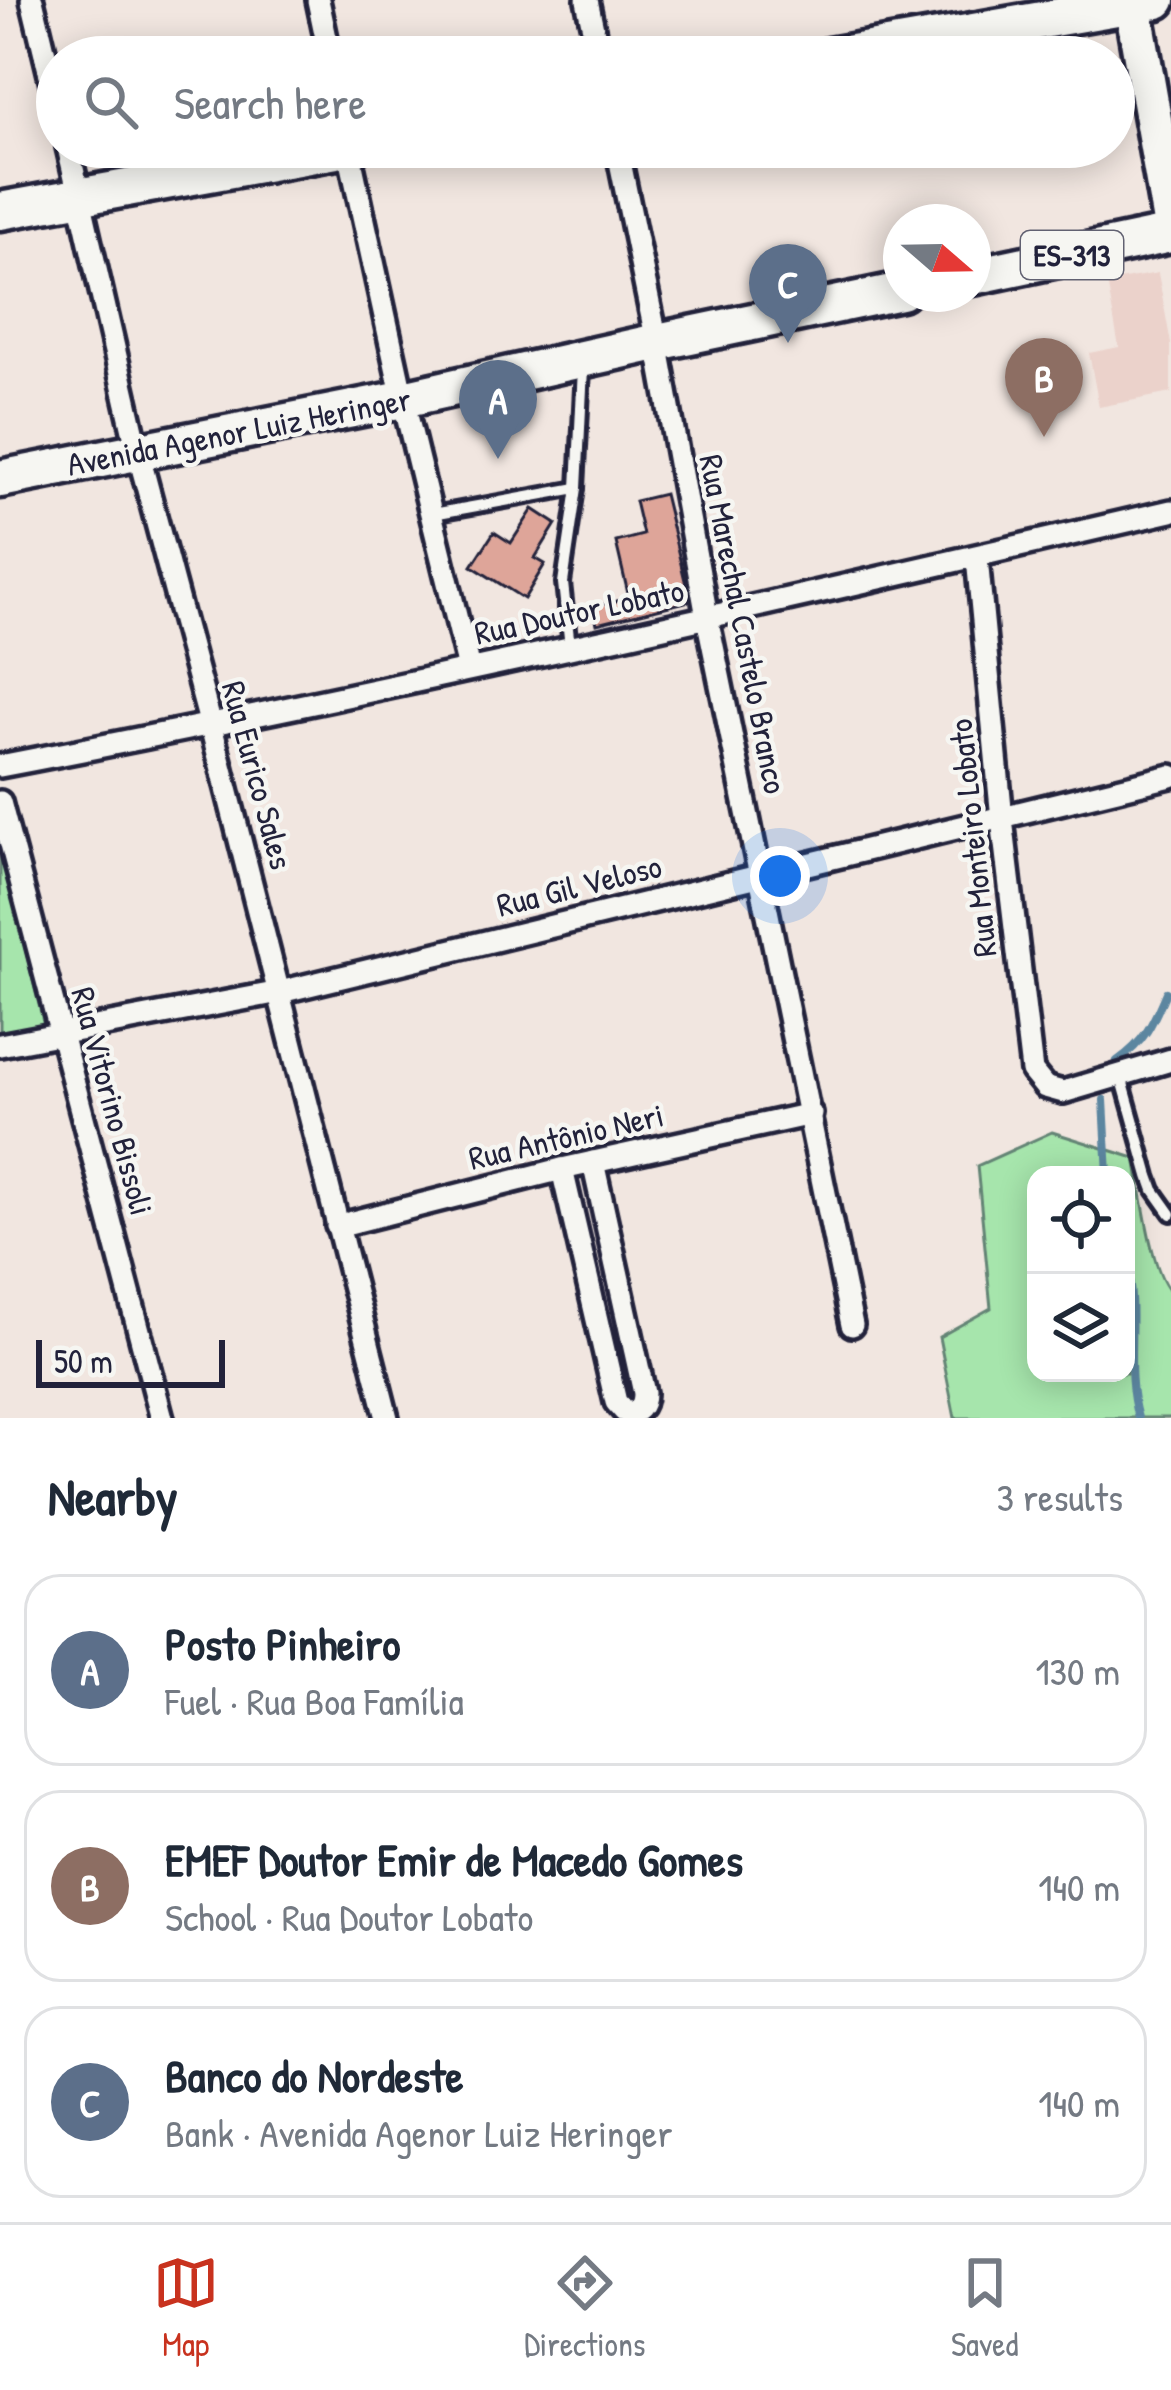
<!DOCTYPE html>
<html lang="en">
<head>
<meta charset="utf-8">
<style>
  :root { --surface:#fff; --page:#f6f6f7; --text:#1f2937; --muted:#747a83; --line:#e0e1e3; --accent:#c8321e }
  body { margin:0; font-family:"Patrick Hand",sans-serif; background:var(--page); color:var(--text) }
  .controls { position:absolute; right:36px; bottom:36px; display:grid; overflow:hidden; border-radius:24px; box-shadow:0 6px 30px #0003 }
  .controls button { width:108px; height:108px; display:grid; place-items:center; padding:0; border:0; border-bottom:3px solid var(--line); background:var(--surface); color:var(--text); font:60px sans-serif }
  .compass { position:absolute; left:883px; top:204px; width:108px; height:108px; border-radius:50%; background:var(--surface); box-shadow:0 6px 30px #0003; rotate:110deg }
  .scale { position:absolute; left:36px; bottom:30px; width:189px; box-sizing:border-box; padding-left:12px; border:6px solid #22223b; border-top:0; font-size:33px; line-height:42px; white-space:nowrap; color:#22223b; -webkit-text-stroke:9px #f6f6f2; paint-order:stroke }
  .you { position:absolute; left:780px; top:876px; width:42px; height:42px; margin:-30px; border:9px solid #fff; border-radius:50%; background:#1a73e8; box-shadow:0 0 0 18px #1a73e833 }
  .badge { display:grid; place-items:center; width:78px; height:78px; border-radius:50%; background:var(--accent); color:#fff; font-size:39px; font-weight:700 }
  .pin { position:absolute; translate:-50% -99px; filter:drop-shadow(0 3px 6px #0008) }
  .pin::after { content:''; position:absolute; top:63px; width:42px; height:36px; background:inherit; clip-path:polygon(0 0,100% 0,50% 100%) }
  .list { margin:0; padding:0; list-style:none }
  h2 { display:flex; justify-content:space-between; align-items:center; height:156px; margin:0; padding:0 48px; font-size:51px }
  h2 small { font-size:39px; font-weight:400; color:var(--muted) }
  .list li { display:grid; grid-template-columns:78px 1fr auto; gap:36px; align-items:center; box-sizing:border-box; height:192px; margin:0 24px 24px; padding:0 24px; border:3px solid var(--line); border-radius:36px }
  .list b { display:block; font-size:45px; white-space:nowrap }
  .list p { margin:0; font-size:39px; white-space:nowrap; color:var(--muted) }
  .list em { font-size:39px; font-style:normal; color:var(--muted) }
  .icon { flex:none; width:66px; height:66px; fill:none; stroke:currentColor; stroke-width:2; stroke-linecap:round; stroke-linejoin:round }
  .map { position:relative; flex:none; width:1171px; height:1418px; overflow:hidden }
  .search { position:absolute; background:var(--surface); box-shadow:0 6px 30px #0003; left:36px; right:36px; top:36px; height:132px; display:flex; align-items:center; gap:30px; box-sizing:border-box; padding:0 42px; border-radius:66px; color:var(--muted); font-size:45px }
  .sheet { height:804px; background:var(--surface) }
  nav { display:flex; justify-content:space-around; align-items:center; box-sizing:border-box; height:168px; border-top:3px solid var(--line); background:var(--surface); font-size:33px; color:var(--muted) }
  nav a { display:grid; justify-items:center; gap:6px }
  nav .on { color:var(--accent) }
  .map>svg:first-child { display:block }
</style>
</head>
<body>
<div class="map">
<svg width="1171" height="1418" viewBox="0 0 1171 1418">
  <rect width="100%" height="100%" fill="#f1e6e0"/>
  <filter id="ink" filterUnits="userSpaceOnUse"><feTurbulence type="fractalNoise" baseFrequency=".00833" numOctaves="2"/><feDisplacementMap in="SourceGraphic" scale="24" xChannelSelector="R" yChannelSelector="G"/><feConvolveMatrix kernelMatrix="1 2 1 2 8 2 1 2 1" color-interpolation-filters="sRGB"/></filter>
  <g filter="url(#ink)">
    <path fill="#ebd2cb" d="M1158 273 1171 344V393L1099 407 1089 353 1119 347 1107 282Z"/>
    <g fill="#a6e5ac" stroke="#648474" stroke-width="3" fill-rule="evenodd">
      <path d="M0 848 44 1025 0 1033Z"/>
      <path d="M1052 1132 1135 1158C1141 1188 1151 1274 1171 1292V1418H955L939 1337 991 1308 977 1166ZM1036 1175H1126V1373H1036Z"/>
    </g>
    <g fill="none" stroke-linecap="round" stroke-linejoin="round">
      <g stroke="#5c86a0" stroke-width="8">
        <path d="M1117 1061C1145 1042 1153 1023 1166 992"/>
        <path d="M1104 1100 1108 1175"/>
        <path d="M1126 1263C1139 1315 1123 1367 1138 1418"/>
      </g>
    </g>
    <g fill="#dea599" stroke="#22223b" stroke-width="3">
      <path d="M664 494 690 601 597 624 593 607 629 598 616 542 643 535 635 501Z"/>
      <path d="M533 509 556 524 535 558 545 564 524 599 472 566 494 532 511 543Z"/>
    </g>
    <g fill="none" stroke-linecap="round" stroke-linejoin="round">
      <defs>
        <g id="lane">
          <path d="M433 514 577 488"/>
          <path d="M570 647 563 583 577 488 583 368"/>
          <path d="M1121 1076 1149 1176 1154 1190 1171 1214"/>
        </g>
        <g id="street">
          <path d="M32 0 57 104"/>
          <path d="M318 0 330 57"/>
          <path d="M587 0 599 57"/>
          <path d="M68 147 138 452 211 726 387 1418"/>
          <path d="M348 147 403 399 469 669"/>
          <path d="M617 147 657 342 707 617 852 1325"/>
          <path d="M977 558 1002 819 1032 1071 1045 1087 1063 1092 1171 1060"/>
          <path d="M0 766C392 691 782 601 1171 511"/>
          <path d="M0 802 162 1418"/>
          <path d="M0 1045 280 992 1171 776"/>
          <path d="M562 1169 616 1402 624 1411C638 1415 644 1406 644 1393L593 1162"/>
          <path d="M337 1226 562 1169 811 1114"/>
        </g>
        <g id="primary">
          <path d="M1133 5 1171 222"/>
          <path d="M829 57 1157 0"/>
          <path d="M0 211 353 147"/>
          <path d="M973 276 1171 234"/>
          <path d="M0 479 403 399 657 342 901 291"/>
        </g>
      </defs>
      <use href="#lane" stroke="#22223b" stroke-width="20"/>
      <use href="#street" stroke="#22223b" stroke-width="30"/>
      <use href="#primary" stroke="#22223b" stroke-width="45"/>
      <use href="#lane" stroke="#f6f6f2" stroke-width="10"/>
      <use href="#street" stroke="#f6f6f2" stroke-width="21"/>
      <use href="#primary" stroke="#f6f6f2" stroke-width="36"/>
    </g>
  </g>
  <g text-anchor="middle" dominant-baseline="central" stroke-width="9" stroke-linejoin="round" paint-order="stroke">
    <rect fill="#f6f6f2" stroke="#626272" stroke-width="3" x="1021" y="231" width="102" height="48" rx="9"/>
    <g font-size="30" font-weight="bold" fill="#22223b">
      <text x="1072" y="255">ES-313</text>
    </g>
    <g font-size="33" fill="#22223b" stroke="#f6f6f2">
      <text transform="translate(239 431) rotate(-11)">Avenida Agenor Luiz Heringer</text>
      <text transform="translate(579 611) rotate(-12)">Rua Doutor Lobato</text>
      <text transform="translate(744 624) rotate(79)">Rua Marechal Castelo Branco</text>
      <text transform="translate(258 775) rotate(75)">Rua Eurico Sales</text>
      <text transform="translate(972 838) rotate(-96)">Rua Monteiro Lobato</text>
      <text transform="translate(579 885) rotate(-14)">Rua Gil Veloso</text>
      <text transform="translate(113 1101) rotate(75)">Rua Vitorino Bissoli</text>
      <text transform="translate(566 1136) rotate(-13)">Rua Antônio Neri</text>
    </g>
  </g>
</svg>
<div class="controls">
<button><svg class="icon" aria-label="locate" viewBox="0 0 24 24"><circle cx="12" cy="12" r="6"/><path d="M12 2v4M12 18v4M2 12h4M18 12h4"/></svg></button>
<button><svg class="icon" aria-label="layers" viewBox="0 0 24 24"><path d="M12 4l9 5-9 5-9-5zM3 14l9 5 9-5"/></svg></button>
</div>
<svg class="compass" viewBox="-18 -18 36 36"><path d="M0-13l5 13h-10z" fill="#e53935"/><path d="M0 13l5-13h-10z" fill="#747a83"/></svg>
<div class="scale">50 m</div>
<div class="you"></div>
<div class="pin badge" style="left:498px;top:459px;background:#5c6f8a">A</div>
<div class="pin badge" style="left:1044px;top:437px;background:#8d6e63">B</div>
<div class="pin badge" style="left:788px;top:343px;background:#5c6f8a">C</div>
<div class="search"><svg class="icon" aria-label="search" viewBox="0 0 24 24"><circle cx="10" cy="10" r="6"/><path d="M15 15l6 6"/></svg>Search here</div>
</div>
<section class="sheet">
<h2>Nearby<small>3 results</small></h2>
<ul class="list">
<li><span class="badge" style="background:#5c6f8a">A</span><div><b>Posto Pinheiro</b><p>Fuel · Rua Boa Família</p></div><em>130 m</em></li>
<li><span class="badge" style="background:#8d6e63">B</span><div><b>EMEF Doutor Emir de Macedo Gomes</b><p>School · Rua Doutor Lobato</p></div><em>140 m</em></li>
<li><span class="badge" style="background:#5c6f8a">C</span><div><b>Banco do Nordeste</b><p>Bank · Avenida Agenor Luiz Heringer</p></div><em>140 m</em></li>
</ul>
</section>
<nav>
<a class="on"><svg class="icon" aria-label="map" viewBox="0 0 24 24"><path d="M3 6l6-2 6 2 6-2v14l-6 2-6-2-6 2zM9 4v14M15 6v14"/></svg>Map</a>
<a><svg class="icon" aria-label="directions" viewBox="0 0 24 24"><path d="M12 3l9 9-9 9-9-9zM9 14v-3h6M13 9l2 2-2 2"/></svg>Directions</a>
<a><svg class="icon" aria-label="saved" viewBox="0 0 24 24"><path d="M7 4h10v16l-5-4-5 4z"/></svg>Saved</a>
</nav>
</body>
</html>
